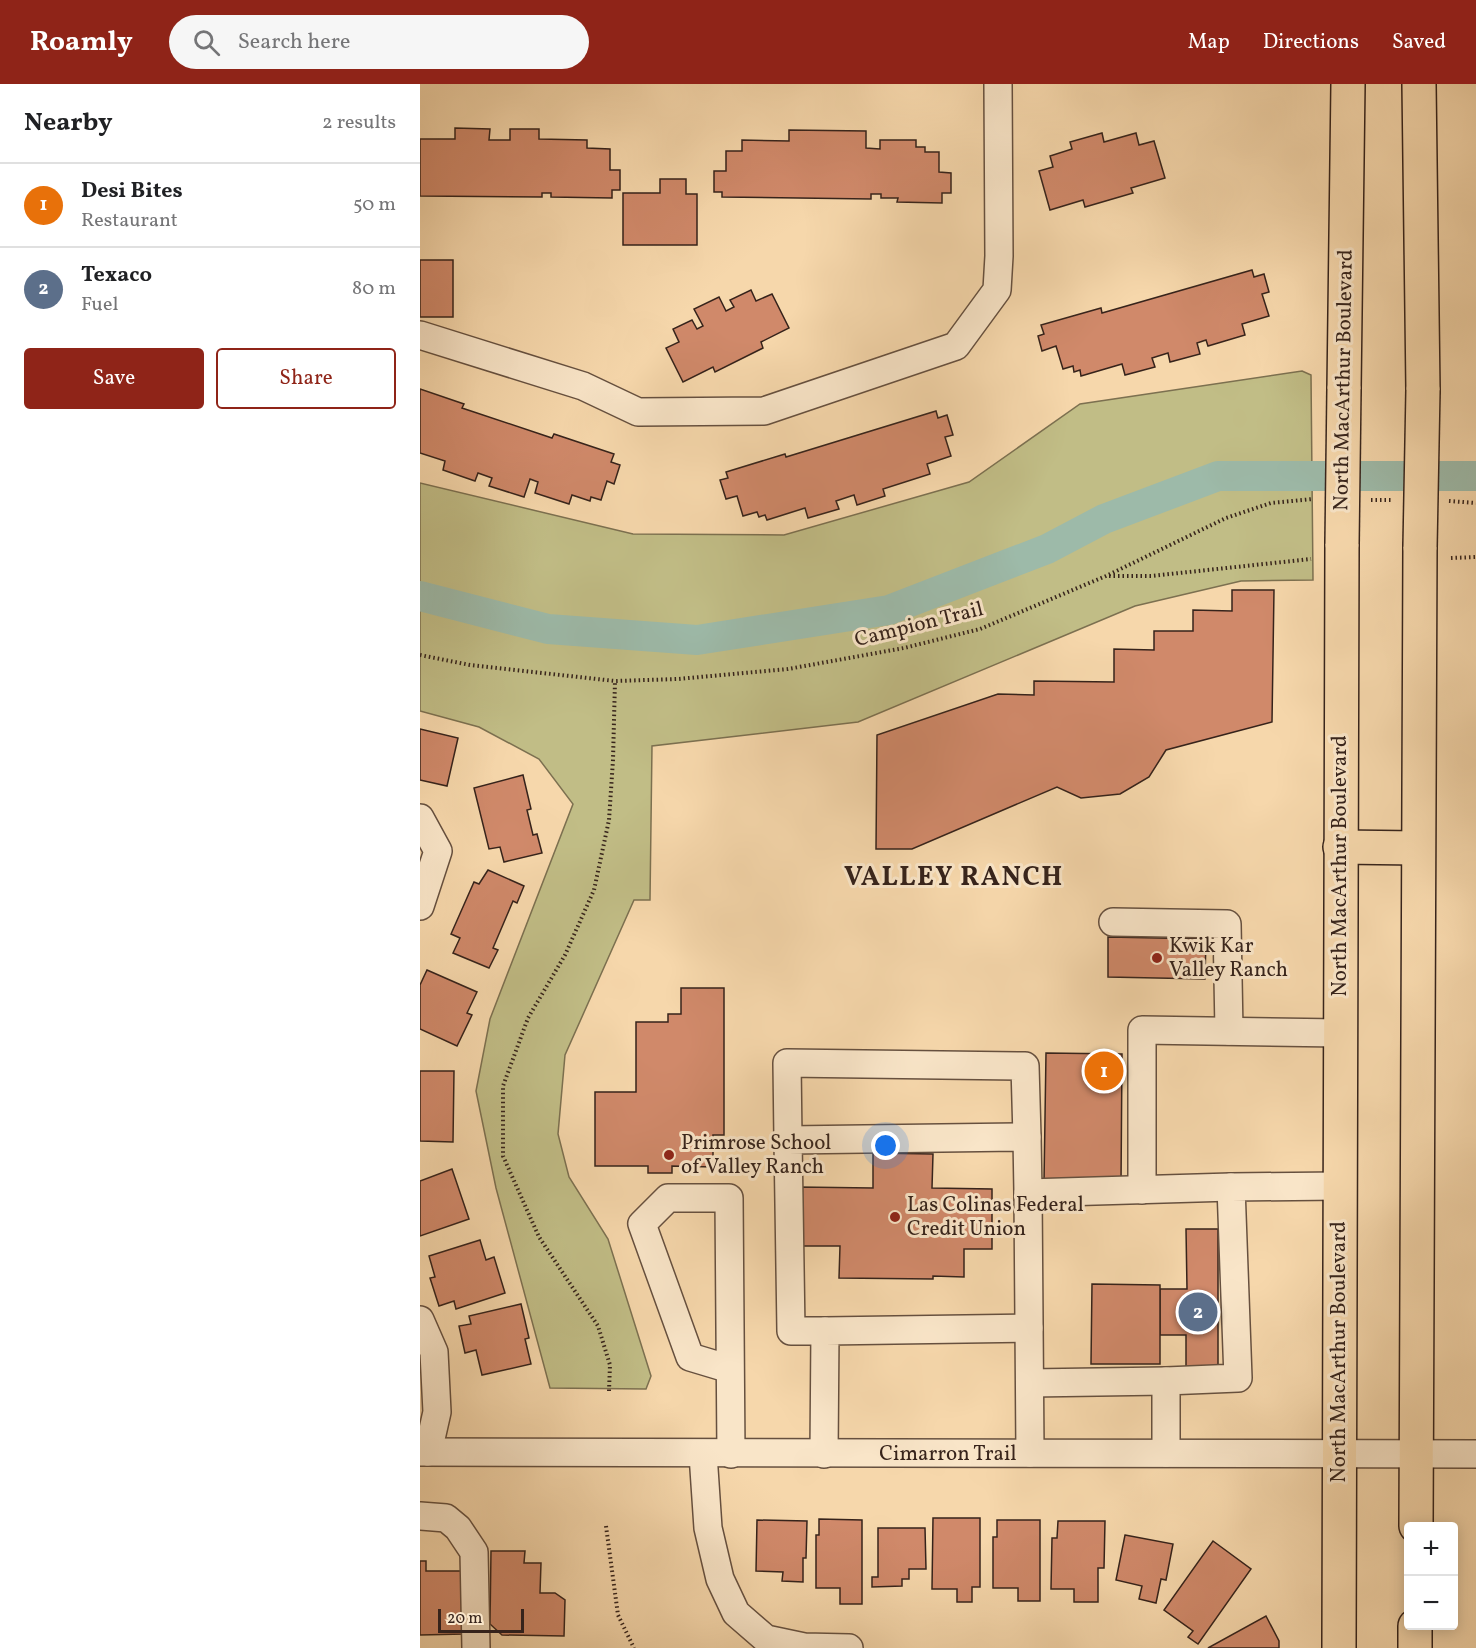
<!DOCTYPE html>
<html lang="en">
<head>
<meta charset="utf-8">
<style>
  :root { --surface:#fff; --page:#f6f6f6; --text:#202124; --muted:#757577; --line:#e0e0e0; --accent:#8f2418 }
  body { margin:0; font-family:Vollkorn,serif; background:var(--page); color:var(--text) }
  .controls { position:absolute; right:18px; bottom:18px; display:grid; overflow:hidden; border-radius:6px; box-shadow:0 3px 15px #0003 }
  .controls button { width:54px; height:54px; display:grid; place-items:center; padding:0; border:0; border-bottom:2px solid var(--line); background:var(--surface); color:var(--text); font:30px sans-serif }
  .scale { position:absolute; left:18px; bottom:15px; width:86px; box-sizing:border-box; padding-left:6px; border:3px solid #36231b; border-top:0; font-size:16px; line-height:21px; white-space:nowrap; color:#36231b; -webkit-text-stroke:4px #f9e5c8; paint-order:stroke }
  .you { position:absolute; left:466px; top:1062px; width:21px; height:21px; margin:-15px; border:4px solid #fff; border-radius:50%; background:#1a73e8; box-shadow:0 0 0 9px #1a73e833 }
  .badge { display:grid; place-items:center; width:39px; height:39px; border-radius:50%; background:var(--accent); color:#fff; font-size:20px; font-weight:700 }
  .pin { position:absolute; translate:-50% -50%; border:3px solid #fff; box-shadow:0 2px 6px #0006 }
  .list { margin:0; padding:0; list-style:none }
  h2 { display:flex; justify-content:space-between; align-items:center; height:78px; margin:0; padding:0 24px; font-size:26px }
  h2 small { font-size:20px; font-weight:400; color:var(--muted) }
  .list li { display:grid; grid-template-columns:39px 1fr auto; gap:18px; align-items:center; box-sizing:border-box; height:84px; padding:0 24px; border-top:2px solid var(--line) }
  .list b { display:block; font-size:22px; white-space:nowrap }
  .list p { margin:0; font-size:20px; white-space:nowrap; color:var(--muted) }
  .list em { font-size:20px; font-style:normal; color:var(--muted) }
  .actions { display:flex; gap:12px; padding:18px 24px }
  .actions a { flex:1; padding:14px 0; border:2px solid var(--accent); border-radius:6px; text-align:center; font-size:21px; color:var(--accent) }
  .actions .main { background:var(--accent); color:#fff }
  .icon { flex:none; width:33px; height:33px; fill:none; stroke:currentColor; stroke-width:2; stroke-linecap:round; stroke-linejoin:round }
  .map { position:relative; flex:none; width:1056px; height:1564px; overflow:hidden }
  header { display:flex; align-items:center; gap:36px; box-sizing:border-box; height:84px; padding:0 30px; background:var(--accent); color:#fff }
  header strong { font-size:28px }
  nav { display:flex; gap:33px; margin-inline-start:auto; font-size:21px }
  .search { width:420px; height:54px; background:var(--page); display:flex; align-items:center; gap:15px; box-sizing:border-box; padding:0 21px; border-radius:33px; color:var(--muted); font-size:22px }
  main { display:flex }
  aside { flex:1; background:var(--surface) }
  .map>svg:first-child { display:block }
</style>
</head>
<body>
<header>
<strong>Roamly</strong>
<div class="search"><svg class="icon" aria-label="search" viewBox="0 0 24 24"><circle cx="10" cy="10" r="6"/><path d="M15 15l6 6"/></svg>Search here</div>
<nav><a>Map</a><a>Directions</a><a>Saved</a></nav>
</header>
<main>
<aside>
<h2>Nearby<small>2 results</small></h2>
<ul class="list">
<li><span class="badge" style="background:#e8710a">1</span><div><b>Desi Bites</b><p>Restaurant</p></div><em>50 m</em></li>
<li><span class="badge" style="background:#5c6f8a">2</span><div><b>Texaco</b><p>Fuel</p></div><em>80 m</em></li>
</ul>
<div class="actions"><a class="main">Save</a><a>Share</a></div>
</aside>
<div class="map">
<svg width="1056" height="1564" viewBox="0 0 1056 1564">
  <rect width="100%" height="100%" fill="#f6d7ab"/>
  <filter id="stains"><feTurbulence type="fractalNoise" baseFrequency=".00333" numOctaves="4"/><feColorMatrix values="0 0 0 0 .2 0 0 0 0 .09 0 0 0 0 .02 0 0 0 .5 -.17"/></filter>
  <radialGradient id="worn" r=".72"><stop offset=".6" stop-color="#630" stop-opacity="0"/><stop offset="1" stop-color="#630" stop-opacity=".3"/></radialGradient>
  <path fill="#c1bd86" stroke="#7c7050" stroke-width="1.5" d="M882 287 891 291 893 496 821 497 715 522 438 638 232 662 230 816H214L145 971 138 1050 149 1093 188 1155 231 1292 226 1305 130 1304 76 1104 56 1007 70 935 153 720 119 675 59 643 0 627V399L213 450 364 451 549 398 660 320Z"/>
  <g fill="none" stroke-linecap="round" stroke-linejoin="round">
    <path stroke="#9dbaa9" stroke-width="30" d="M0 512 128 545 277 556 469 526 627 465 684 435 798 392H1056"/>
  </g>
  <g fill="#d0896a" stroke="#36231b" stroke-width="1.5">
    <path d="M35 44 70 45 69 56H90V45H119V55L167 56V64L190 65V86H200V106H192V114L131 113V109H122V113L0 112V55H35Z"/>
    <path d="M369 46 446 47V64L460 65V56H496V63H505V68H519V88L531 89V109H522V119L477 118 478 114H461V110H451V115L302 113V108H294V87H306V67H322V56L369 57Z"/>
    <path d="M682 49 684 58 716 49 719 61 734 57 745 94 711 104 713 109 665 123 663 116 630 126 619 87 633 83 630 72 652 65 650 58Z"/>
    <path d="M240 95H266V110H277V161H203V109H240Z"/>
    <rect x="0" y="176" width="33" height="57"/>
    <path d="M832 186 834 193 844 190 849 208 842 210 849 232 822 240 825 251 788 262 786 256 777 259 780 270 750 278 748 269 732 274 735 283 705 291 702 280 661 292 660 286 654 288 653 282 643 285 636 262 622 267 618 252 624 250 621 241 681 224 682 229Z"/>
    <path d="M331 206 336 217 352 210 369 244 341 258 343 264 295 288 293 283 263 298 246 264 259 258 253 245 272 236 277 245 283 242 274 225 299 213 306 227 314 223 310 216Z"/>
    <path d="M0 305 44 320 42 324 132 354 134 350 194 370 191 378 200 381 194 400 187 397 181 416 171 413 170 417 152 411 149 420 115 409 118 398 110 395 104 413 69 402 72 394 58 389 55 397 23 386 25 377 0 369Z"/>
    <path d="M516 327 518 334 527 331 533 351 525 353 531 372 507 380 510 390 463 405 465 412 437 421 434 411 416 417 419 425 388 434 385 424 347 436 345 431 339 433 337 428 323 432 317 412 306 415 300 396 308 394 306 388 365 370 366 373Z"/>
    <path d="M812 506H854L852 638 746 666 729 693 700 710 661 714 637 703 492 765H456L457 651 578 610 614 611V597L694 598V565L734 566V547H773V526L812 527Z"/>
    <path d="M0 645 38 654 27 702 0 696Z"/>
    <path d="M103 691 111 725 107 726 113 751 117 750 122 769 84 778 80 763 69 765 54 704Z"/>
    <path d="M68 786 104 802 97 819 93 817 73 864 78 866 69 884 33 869 40 854 31 850 54 798 59 800Z"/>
    <path d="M688 853 786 855 785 895 688 893Z"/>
    <path d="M7 886 57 908 47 929 52 931 37 962 0 945V901Z"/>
    <path d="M261 904H304V1051H293V1083L252 1082V1089H228V1082H175V1008H216V938H248V930H261Z"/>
    <path d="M626 969 702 970 701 1100 624 1099Z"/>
    <path d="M0 987H34L33 1058 0 1057Z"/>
    <path d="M453 1069 513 1070 512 1104 572 1105V1165H544V1193L513 1192V1195L419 1194 420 1162H378L379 1103 453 1104Z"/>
    <path d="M32 1085 49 1135 0 1152V1097Z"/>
    <path d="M766 1145H798V1287H766V1251H740V1205H767Z"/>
    <path d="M60 1156 66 1176 74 1173 85 1209 36 1225 34 1217 19 1222 10 1194 15 1193 9 1172Z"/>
    <path d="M672 1200 740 1201V1280H671Z"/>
    <path d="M101 1220 109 1254 105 1255 111 1280 62 1291 56 1266 45 1269 39 1242 51 1240 49 1232Z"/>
    <path d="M513 1434H560V1503H552V1518H537V1505H512Z"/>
    <path d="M399 1435 442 1436V1520H420V1504H396V1451H399Z"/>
    <path d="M337 1436 387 1437 386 1474H383V1498L362 1497 363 1488 336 1487Z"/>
    <path d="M577 1436H620V1517H598V1504H573V1453H577Z"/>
    <path d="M638 1437H685L684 1484H678V1518H654V1505H631L632 1454H637Z"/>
    <path d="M458 1444H505L506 1485H489V1495H482V1502L452 1503V1493H458Z"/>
    <path d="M705 1451 753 1460 746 1496 741 1495 736 1519 719 1515 722 1502 696 1496Z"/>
    <path d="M793 1457 831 1485 778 1560 768 1553 773 1547 744 1526Z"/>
    <path d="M71 1467H105L104 1479H121L120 1509H135L145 1516 144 1552 82 1551 70 1540Z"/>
    <path d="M0 1477H6V1487H44V1550L0 1551Z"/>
    <path d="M846 1532 859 1557V1564H788Z"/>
  </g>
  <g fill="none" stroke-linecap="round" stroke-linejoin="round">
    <defs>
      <g id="minor">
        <path d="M0 251 163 302 218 328 344 327 536 262 577 206 579 172 578 0"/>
        <path d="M0 734 18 767 0 822"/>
        <path d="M693 838 807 840 809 947"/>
        <path d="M368 1056 367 979 605 982 607 1053"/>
        <path d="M722 1106V946L920 949"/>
        <path d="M0 1236 14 1268 17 1328 8 1368"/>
        <path d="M405 1247H371L368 1056 607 1053 608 1109"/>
        <path d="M310 1285 270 1273 222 1140 248 1114H309L311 1370"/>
        <path d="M610 1299 746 1297"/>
        <path d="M0 1368 1056 1370"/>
        <path d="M610 1369 608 1109 811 1103"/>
        <path d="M746 1369V1297L818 1294 811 1103 919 1102"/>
        <path d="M283 1370 288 1444 300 1495 316 1529 346 1555 384 1563 429 1564"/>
        <path d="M404 1370 405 1247 609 1244"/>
        <path d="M0 1432 26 1434 38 1444 54 1468 56 1564"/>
      </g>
      <g id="major">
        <path d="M999 0 1003 306"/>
        <path d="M924 305 928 0"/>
        <path d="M920 763 998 764"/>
        <path d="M996 1442 1000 463"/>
        <path d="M919 1564 922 460"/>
        <path d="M995 1564V1542"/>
      </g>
    </defs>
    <use href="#minor" stroke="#66503f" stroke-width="30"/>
    <use href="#major" stroke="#36231b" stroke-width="36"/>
    <g stroke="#36231b" stroke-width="4" stroke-dasharray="1.5 3" stroke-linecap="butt">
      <path d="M951 416H971"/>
      <path d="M1029 417 1056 419"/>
      <path d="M1031 474 1056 473"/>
      <path d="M689 492H731L891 475"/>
      <path d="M0 571 50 581 195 597 258 595 368 585 484 564 560 545 686 492 806 434 851 419 893 415"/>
      <path d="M189 1307 190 1281 178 1242 119 1153 83 1072V1002L108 934 145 871 174 806 189 736 193 676 195 597"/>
      <path d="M186 1442 198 1531 214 1564"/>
    </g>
    <use href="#minor" stroke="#f9e5c8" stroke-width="27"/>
    <use href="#major" stroke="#f6d7ab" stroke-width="33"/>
    <defs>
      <g id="major-bridge">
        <path d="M922 460 924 305"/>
        <path d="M1000 463 1003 306"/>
      </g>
    </defs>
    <use href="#major-bridge" stroke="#36231b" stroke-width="36" stroke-linecap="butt"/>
    <use href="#major-bridge" stroke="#f6d7ab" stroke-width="33"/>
  </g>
  <g fill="#8f2418" stroke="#f9e5c8" stroke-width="2">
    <circle cx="737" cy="874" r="6"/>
    <circle cx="249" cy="1071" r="6"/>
    <circle cx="475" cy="1133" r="6"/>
  </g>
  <g text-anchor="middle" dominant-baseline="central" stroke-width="6" stroke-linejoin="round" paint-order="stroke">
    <g font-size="21" fill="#36231b" stroke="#f9e5c8">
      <text transform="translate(924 296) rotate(-89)">North MacArthur Boulevard</text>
      <text transform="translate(499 541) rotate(-14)">Campion Trail</text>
      <text transform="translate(920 782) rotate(-90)">North MacArthur Boulevard</text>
      <text transform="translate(919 1268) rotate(-90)">North MacArthur Boulevard</text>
      <text x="528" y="1370">Cimarron Trail</text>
    </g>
    <g font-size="21" fill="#36231b" stroke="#f9e5c8" text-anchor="start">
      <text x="749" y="862">Kwik Kar<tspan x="749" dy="24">Valley Ranch</tspan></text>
      <text x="261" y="1059">Primrose School<tspan x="261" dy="24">of Valley Ranch</tspan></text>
      <text x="487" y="1121">Las Colinas Federal<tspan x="487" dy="24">Credit Union</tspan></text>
    </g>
    <g font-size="27" font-weight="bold" letter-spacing="1.5" fill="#36231b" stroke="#f9e5c8">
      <text x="534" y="794">VALLEY RANCH</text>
    </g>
  </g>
  <rect width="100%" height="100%" filter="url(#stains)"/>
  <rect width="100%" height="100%" fill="url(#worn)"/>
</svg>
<div class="controls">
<button>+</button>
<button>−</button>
</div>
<div class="scale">20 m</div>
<div class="you"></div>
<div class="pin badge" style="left:684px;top:987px;background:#e8710a">1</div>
<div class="pin badge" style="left:778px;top:1228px;background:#5c6f8a">2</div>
</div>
</main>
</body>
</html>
